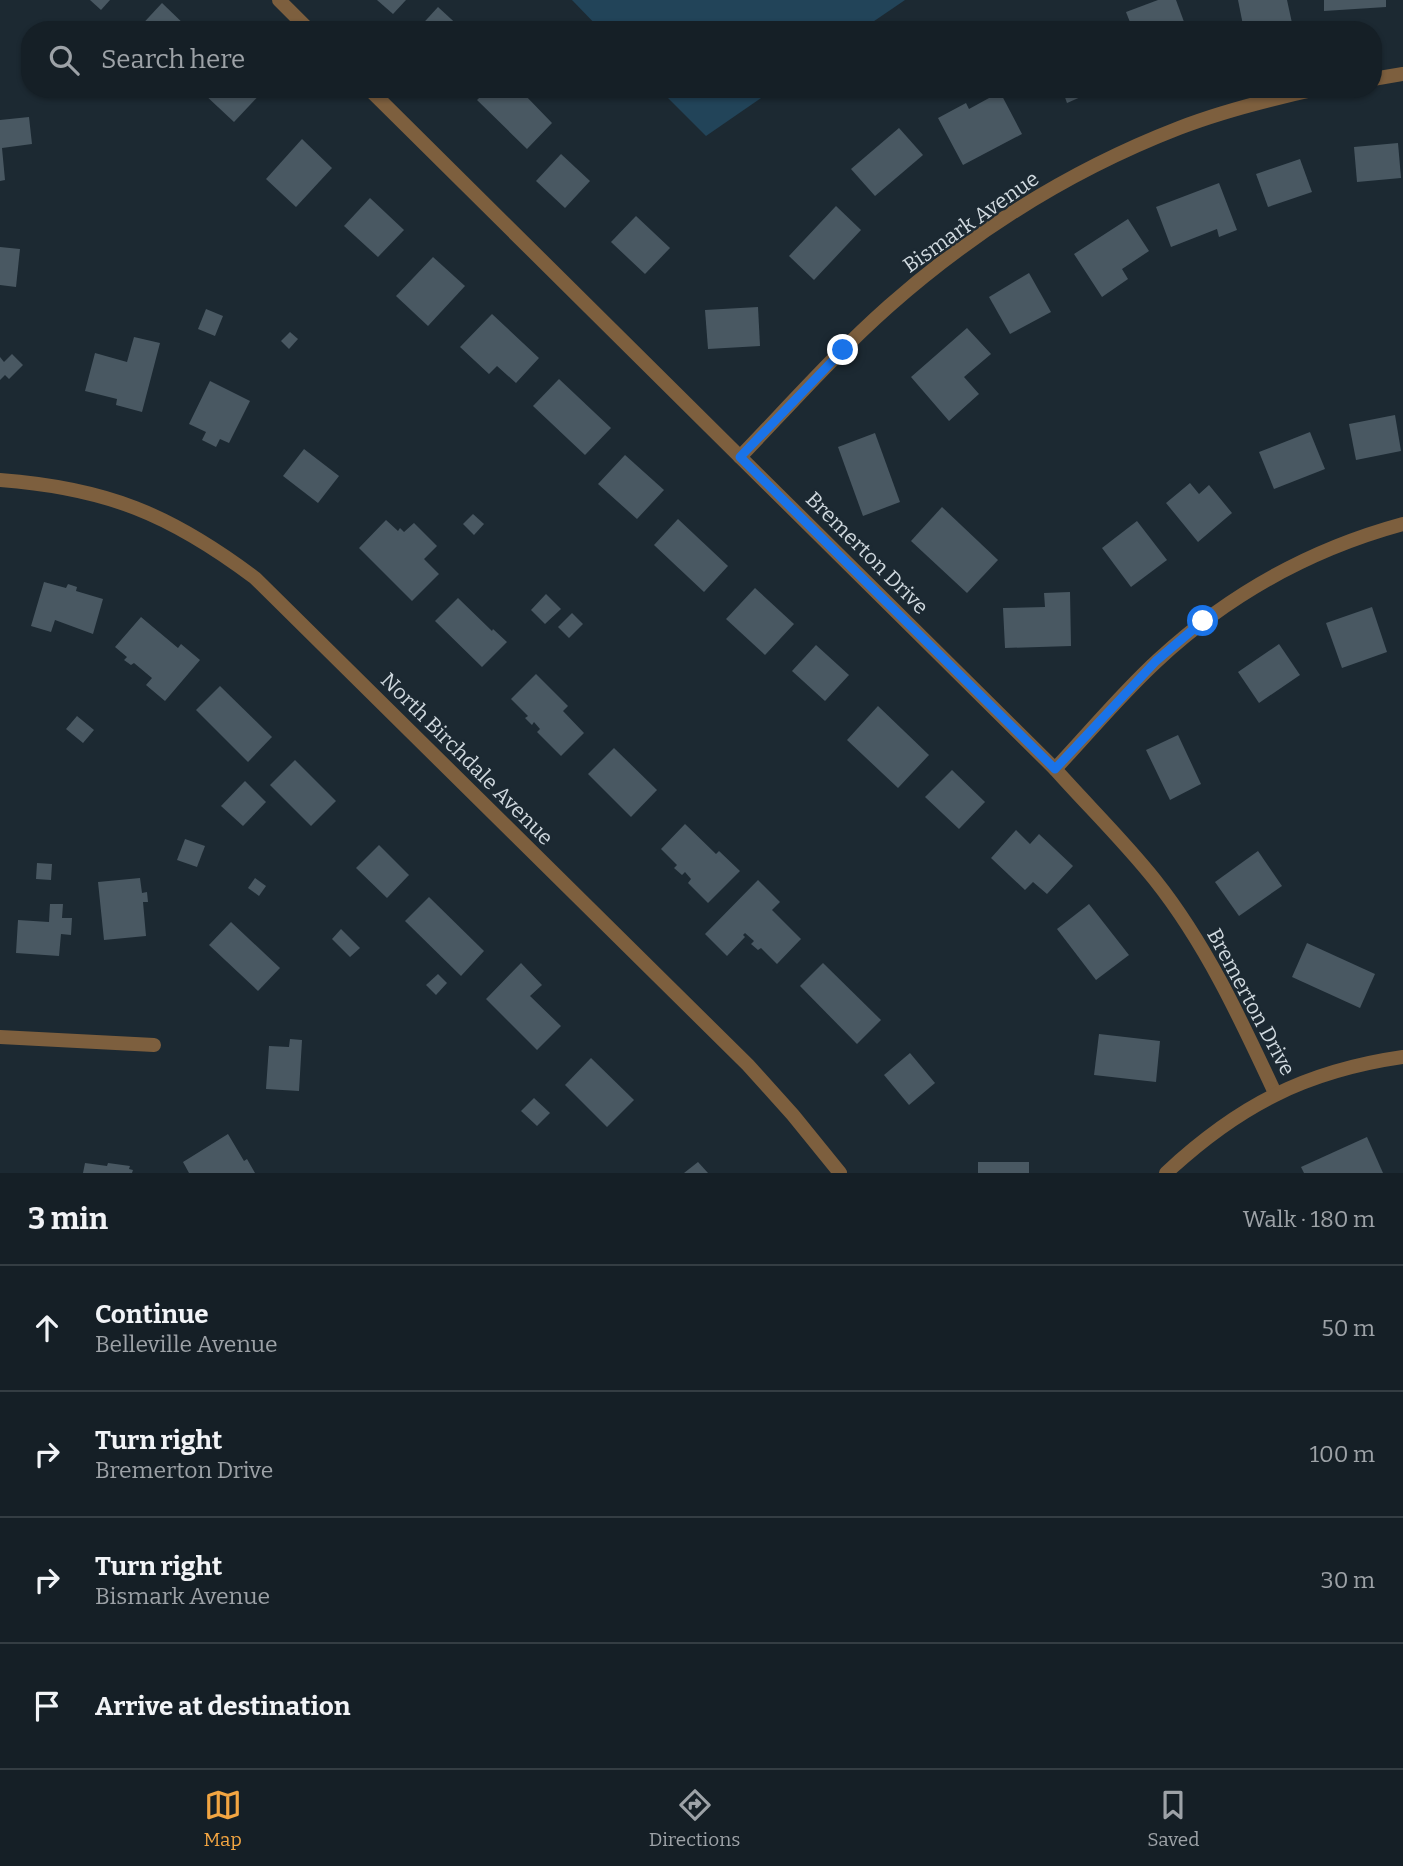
<!DOCTYPE html>
<html lang="en">
<head>
<meta charset="utf-8">
<style>
  :root { --surface:#151f26; --page:#222c32; --text:#f1f3f6; --muted:#9da2a7; --line:#343d43; --accent:#f2a542 }
  body { margin:0; font-family:Bitter,serif; background:var(--page); color:var(--text) }
  .stop { position:absolute; width:21px; height:21px; margin:-16px; border:5px solid #1a73e8; border-radius:50%; background:#fff }
  .stop.end { background:#1a73e8; border-color:#fff; box-shadow:0 2px 7px #0008 }
  .list { margin:0; padding:0; list-style:none }
  h2 { display:flex; justify-content:space-between; align-items:center; height:91px; margin:0; padding:0 28px; font-size:30px }
  h2 small { font-size:23px; font-weight:400; color:var(--muted) }
  .list li { display:grid; grid-template-columns:46px 1fr auto; gap:21px; align-items:center; box-sizing:border-box; height:126px; padding:0 28px; border-top:2px solid var(--line) }
  .list b { display:block; font-size:26px; white-space:nowrap }
  .list p { margin:0; font-size:23px; white-space:nowrap; color:var(--muted) }
  .list em { font-size:23px; font-style:normal; color:var(--muted) }
  .icon { flex:none; width:38px; height:38px; fill:none; stroke:currentColor; stroke-width:2; stroke-linecap:round; stroke-linejoin:round }
  .map { position:relative; flex:none; width:1403px; height:1173px; overflow:hidden }
  .search { position:absolute; background:var(--surface); box-shadow:0 2px 5px #0004; left:21px; right:21px; top:21px; height:77px; display:flex; align-items:center; gap:18px; box-sizing:border-box; padding:0 24px; border-radius:28px; color:var(--muted); font-size:26px }
  .sheet { height:595px; background:var(--surface) }
  nav { display:flex; justify-content:space-around; align-items:center; box-sizing:border-box; height:98px; border-top:2px solid var(--line); background:var(--surface); font-size:19px; color:var(--muted) }
  nav a { display:grid; justify-items:center; gap:4px }
  nav .on { color:var(--accent) }
  .map>svg:first-child { display:block }
</style>
</head>
<body>
<div class="map">
<svg width="1403" height="1173" viewBox="0 0 1403 1173">
  <rect width="100%" height="100%" fill="#1c2932"/>
  <g fill="#224459">
    <path d="M572 0H905L861 30H601Z"/>
    <path d="M659 89H774L706 136Z"/>
  </g>
  <g fill="#495862">
    <path d="M90 0H110L101 10Z"/>
    <path d="M377 0H406L393 14Z"/>
    <path d="M1158 0H1176L1187 30H1133L1126 12Z"/>
    <path d="M1238 0H1287L1292 23 1260 30H1244Z"/>
    <path d="M1324 0H1386V7L1324 11Z"/>
    <path d="M162 3 190 30H137Z"/>
    <path d="M438 7 463 30H417Z"/>
    <path d="M207 89H265L234 122 203 93Z"/>
    <path d="M488 89H526L523 93 552 123 527 149 477 100Z"/>
    <path d="M1062 89H1099L1067 103Z"/>
    <path d="M1000 92 1022 134 963 165 938 118 966 103 969 109Z"/>
    <path d="M29 117 32 144 2 148 5 180 0 181V120Z"/>
    <path d="M899 128 923 155 875 196 851 169Z"/>
    <path d="M302 139 332 168 296 207 266 179Z"/>
    <path d="M1398 143 1401 178 1357 182 1354 147Z"/>
    <path d="M561 154 590 181 565 208 536 181Z"/>
    <path d="M1300 159 1312 192 1268 207 1256 174Z"/>
    <path d="M1219 183 1237 230 1219 237 1217 229 1171 247 1156 207Z"/>
    <path d="M370 198 404 230 378 257 344 226Z"/>
    <path d="M836 206 861 230 814 280 789 256Z"/>
    <path d="M636 216 670 248 645 274 611 242Z"/>
    <path d="M1128 219 1149 251 1122 269 1128 279 1102 297 1074 254Z"/>
    <path d="M0 247 20 249 16 287 0 285Z"/>
    <path d="M433 257 465 286 428 326 396 296Z"/>
    <path d="M1029 273 1051 312 1010 334 989 297Z"/>
    <path d="M758 307 760 346 708 349 705 310Z"/>
    <path d="M206 309 223 316 215 336 198 329Z"/>
    <path d="M492 314 539 358 516 383 497 366 489 374 460 347Z"/>
    <path d="M967 328 991 354 964 377 979 394 949 421 911 377Z"/>
    <path d="M290 332 298 339 289 349 281 341Z"/>
    <path d="M134 337 160 343 142 412 116 405 117 399 85 391 95 353 127 362Z"/>
    <path d="M12 354 23 365 9 379 5 375 0 380V357L4 362Z"/>
    <path d="M559 379 611 428 585 455 533 406Z"/>
    <path d="M210 381 250 401 229 443 220 439 216 447 202 440 206 432 189 424Z"/>
    <path d="M1395 415 1401 451 1356 460 1349 424Z"/>
    <path d="M1310 432 1325 469 1274 489 1259 452Z"/>
    <path d="M875 433 900 502 863 516 838 447Z"/>
    <path d="M304 449 339 476 318 503 283 476Z"/>
    <path d="M625 455 664 490 637 519 598 484Z"/>
    <path d="M1190 483 1199 494 1209 485 1232 513 1198 542 1166 503Z"/>
    <path d="M942 507 998 560 967 593 911 541Z"/>
    <path d="M473 514 484 524 474 535 463 524Z"/>
    <path d="M678 519 728 566 704 592 654 545Z"/>
    <path d="M386 520 398 531 400 528 404 532 414 523 437 546 424 559 439 574 412 601 359 548Z"/>
    <path d="M1137 521 1167 560 1131 587 1102 548Z"/>
    <path d="M44 582 66 588 68 584 77 587 76 591 103 599 93 634 55 620 51 632 31 626Z"/>
    <path d="M755 588 794 624 765 655 726 619Z"/>
    <path d="M1070 592 1071 646 1005 648 1003 608 1045 607 1044 593Z"/>
    <path d="M546 594 561 609 545 624 531 610Z"/>
    <path d="M458 598 492 631 493 629 507 642 482 667 435 621Z"/>
    <path d="M1372 607 1387 652 1342 668 1326 623Z"/>
    <path d="M572 613 583 624 569 638 558 627Z"/>
    <path d="M141 617 178 648 181 644 200 660 165 701 146 685 152 678 134 663 131 665 124 660 127 657 115 647Z"/>
    <path d="M1279 644 1300 675 1259 703 1238 672Z"/>
    <path d="M816 645 849 675 825 701 792 671Z"/>
    <path d="M536 674 568 706 563 711 584 733 561 756 537 732 540 729 534 722 532 725 525 718 528 716 511 699Z"/>
    <path d="M220 686 272 737 248 762 196 710Z"/>
    <path d="M878 706 929 755 898 788 847 740Z"/>
    <path d="M77 716 94 730 83 743 66 729Z"/>
    <path d="M1178 735 1201 784 1170 800 1146 750Z"/>
    <path d="M614 748 657 790 631 817 588 774Z"/>
    <path d="M295 760 336 801 311 826 270 785Z"/>
    <path d="M952 770 985 802 959 829 925 797Z"/>
    <path d="M245 781 266 802 243 826 221 806Z"/>
    <path d="M685 824 716 854 719 851 740 871 708 903 688 883 691 879 685 872 682 875 674 868 677 865 661 849Z"/>
    <path d="M1016 830 1030 844 1039 834 1073 866 1047 894 1033 882 1025 890 991 858Z"/>
    <path d="M185 839 205 846 197 867 177 860Z"/>
    <path d="M379 845 409 875 387 898 356 868Z"/>
    <path d="M1258 851 1282 886 1239 916 1215 882Z"/>
    <path d="M37 863 52 864 51 880 36 879Z"/>
    <path d="M140 878 142 893 147 892 148 902H143L146 936 104 940 98 882Z"/>
    <path d="M255 878 266 886 259 896 248 888Z"/>
    <path d="M758 880 780 902 772 910 801 939 777 964 761 948 758 950 751 944 754 941 745 933 743 935 745 937 727 956 705 934Z"/>
    <path d="M429 897 484 951 461 976 405 921Z"/>
    <path d="M50 904H63L62 918H72L71 935 61 934 59 956 16 953 18 920 49 922Z"/>
    <path d="M1089 904 1129 955 1096 980 1057 929Z"/>
    <path d="M231 922 280 968 258 991 209 945Z"/>
    <path d="M341 929 360 948 350 957 332 939Z"/>
    <path d="M1307 943 1375 974 1360 1008 1292 977Z"/>
    <path d="M521 963 542 985 530 996 561 1026 537 1050 486 999Z"/>
    <path d="M823 963 881 1020 857 1044 800 986Z"/>
    <path d="M438 974 447 983 436 995 426 985Z"/>
    <path d="M1099 1034 1160 1041 1156 1082 1094 1075Z"/>
    <path d="M290 1039 302 1040 299 1091 266 1089 269 1046 289 1047Z"/>
    <path d="M910 1053 935 1083 909 1105 884 1075Z"/>
    <path d="M591 1058 634 1100 607 1127 565 1085Z"/>
    <path d="M534 1098 550 1113 537 1126 521 1111Z"/>
    <path d="M228 1134 244 1161 247 1159 255 1173H189L183 1162Z"/>
    <path d="M1367 1137 1383 1173H1304L1301 1167Z"/>
    <path d="M698 1162 708 1173H684Z"/>
    <rect x="978" y="1162" width="51" height="11"/>
    <path d="M85 1163 107 1166 108 1163 130 1166 129 1169 133 1170 132 1173H83Z"/>
  </g>
  <g fill="none" stroke-linecap="round" stroke-linejoin="round">
    <g stroke="#7d5f3e" stroke-width="14">
      <path d="M279 0 309 30"/>
      <path d="M1373 79 1403 74"/>
      <path d="M369 89 1055 769C1088 806 1124 841 1155 880 1206 944 1241 1020 1275 1093"/>
      <path d="M740 457C789 406 836 353 889 306 974 231 1073 169 1179 128 1223 111 1271 99 1317 89"/>
      <path d="M0 480C106 488 170 514 255 578L748 1065 793 1115 840 1173"/>
      <path d="M1055 769C1089 733 1121 694 1158 660 1228 595 1311 549 1403 524"/>
      <path d="M0 1037 154 1045"/>
      <path d="M1166 1173C1238 1106 1305 1071 1403 1057"/>
    </g>
  </g>
  <g fill="none" stroke-linecap="round" stroke-linejoin="round">
    <path stroke="#1a73e8" stroke-width="9" d="M843 350 740 457 1055 769 1156 661 1203 621"/>
  </g>
  <g text-anchor="middle" dominant-baseline="central" stroke-width="5" stroke-linejoin="round" paint-order="stroke">
    <g font-size="21" fill="#d0d9df" stroke="#1c2932">
      <text transform="translate(971 222) rotate(-35)">Bismark Avenue</text>
      <text transform="translate(867 553) rotate(45)">Bremerton Drive</text>
      <text transform="translate(467 759) rotate(45)">North Birchdale Avenue</text>
      <text transform="translate(1251 1002) rotate(62)">Bremerton Drive</text>
    </g>
  </g>
</svg>
<div class="stop" style="left:1203px;top:621px"></div>
<div class="stop end" style="left:843px;top:350px"></div>
<div class="search"><svg class="icon" aria-label="search" viewBox="0 0 24 24"><circle cx="10" cy="10" r="6"/><path d="M15 15l6 6"/></svg>Search here</div>
</div>
<section class="sheet">
<h2>3 min<small>Walk · 180 m</small></h2>
<ul class="list">
<li><svg class="icon" aria-label="ahead" viewBox="0 0 24 24"><path d="M12 20V5M6 11l6-6 6 6"/></svg><div><b>Continue</b><p>Belleville Avenue</p></div><em>50 m</em></li>
<li><svg class="icon" aria-label="right" viewBox="0 0 24 24"><path d="M7 20v-9h11M14 6l5 5-5 5"/></svg><div><b>Turn right</b><p>Bremerton Drive</p></div><em>100 m</em></li>
<li><svg class="icon" aria-label="right" viewBox="0 0 24 24"><path d="M7 20v-9h11M14 6l5 5-5 5"/></svg><div><b>Turn right</b><p>Bismark Avenue</p></div><em>30 m</em></li>
<li><svg class="icon" aria-label="arrive" viewBox="0 0 24 24"><path d="M6 21V4h12l-3 4 3 4H6"/></svg><div><b>Arrive at destination</b></div></li>
</ul>
</section>
<nav>
<a class="on"><svg class="icon" aria-label="map" viewBox="0 0 24 24"><path d="M3 6l6-2 6 2 6-2v14l-6 2-6-2-6 2zM9 4v14M15 6v14"/></svg>Map</a>
<a><svg class="icon" aria-label="directions" viewBox="0 0 24 24"><path d="M12 3l9 9-9 9-9-9zM9 14v-3h6M13 9l2 2-2 2"/></svg>Directions</a>
<a><svg class="icon" aria-label="saved" viewBox="0 0 24 24"><path d="M7 4h10v16l-5-4-5 4z"/></svg>Saved</a>
</nav>
</body>
</html>
